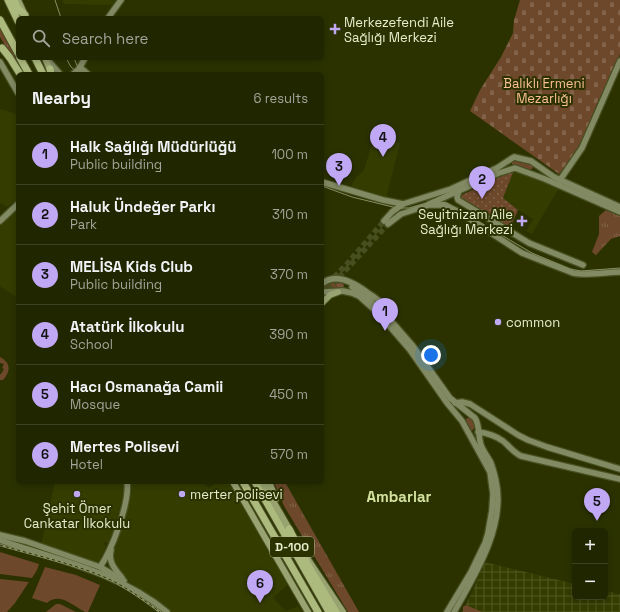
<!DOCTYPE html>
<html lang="en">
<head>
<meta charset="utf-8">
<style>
  :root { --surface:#202600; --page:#2d320f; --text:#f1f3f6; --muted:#a2a599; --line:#3d4322; --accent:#c0a8f4 }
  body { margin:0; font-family:"Space Grotesk",sans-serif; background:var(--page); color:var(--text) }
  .controls { position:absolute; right:12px; bottom:12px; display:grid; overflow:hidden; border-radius:6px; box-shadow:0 2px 6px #0003 }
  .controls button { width:36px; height:36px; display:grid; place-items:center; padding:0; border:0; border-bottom:1px solid var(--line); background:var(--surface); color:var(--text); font:20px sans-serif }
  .you { position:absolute; left:431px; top:355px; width:14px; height:14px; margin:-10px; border:3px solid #fff; border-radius:50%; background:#1a73e8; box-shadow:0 0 0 6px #1a73e833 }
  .badge { display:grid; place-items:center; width:26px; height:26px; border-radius:50%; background:var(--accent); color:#111; font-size:13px; font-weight:700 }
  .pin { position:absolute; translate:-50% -33px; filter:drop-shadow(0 1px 2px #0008) }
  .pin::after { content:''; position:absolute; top:21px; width:14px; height:12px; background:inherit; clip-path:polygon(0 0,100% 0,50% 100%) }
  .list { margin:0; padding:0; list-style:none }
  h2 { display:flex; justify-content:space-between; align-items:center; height:52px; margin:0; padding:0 16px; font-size:17px }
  h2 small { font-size:13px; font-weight:400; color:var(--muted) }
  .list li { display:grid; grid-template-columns:26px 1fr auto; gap:12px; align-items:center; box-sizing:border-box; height:60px; padding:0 16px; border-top:1px solid var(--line) }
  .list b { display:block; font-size:15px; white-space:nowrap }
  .list p { margin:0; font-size:13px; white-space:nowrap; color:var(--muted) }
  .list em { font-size:13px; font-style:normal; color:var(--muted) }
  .icon { flex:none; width:22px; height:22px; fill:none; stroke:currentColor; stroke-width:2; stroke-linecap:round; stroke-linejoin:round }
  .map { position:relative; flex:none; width:620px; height:612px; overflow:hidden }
  .search { position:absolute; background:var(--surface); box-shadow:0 2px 6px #0003; left:16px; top:16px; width:308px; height:44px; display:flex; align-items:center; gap:10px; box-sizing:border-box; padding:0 14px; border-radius:6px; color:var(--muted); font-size:15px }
  .panel { position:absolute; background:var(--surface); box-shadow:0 2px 6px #0003; left:16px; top:72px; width:308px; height:412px; border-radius:6px }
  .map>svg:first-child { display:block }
</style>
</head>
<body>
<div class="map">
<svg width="620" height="612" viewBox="0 0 620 612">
  <defs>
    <pattern id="industrial-grid" width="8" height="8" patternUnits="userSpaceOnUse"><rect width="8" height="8" fill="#343c00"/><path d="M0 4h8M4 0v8" fill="none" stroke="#515824"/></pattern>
    <pattern id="grass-tufts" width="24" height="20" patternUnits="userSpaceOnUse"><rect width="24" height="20" fill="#6d482b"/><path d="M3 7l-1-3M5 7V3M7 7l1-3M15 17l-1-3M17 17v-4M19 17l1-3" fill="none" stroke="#826349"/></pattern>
    <pattern id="cemetery-stones" width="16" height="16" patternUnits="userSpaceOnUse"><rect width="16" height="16" fill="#6d482b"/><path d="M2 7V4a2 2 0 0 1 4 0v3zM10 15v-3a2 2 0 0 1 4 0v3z" fill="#826349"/></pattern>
    <pattern id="park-dots" width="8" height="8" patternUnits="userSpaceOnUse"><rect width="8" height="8" fill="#6d482b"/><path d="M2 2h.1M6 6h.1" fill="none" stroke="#826349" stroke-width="1.8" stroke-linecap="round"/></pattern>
  </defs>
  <rect width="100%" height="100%" fill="#2b3200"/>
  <g fill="#343c00">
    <path d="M62 0H115L112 5 64 4Z"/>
    <path d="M0 109 16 114 18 112V199L7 207 0 203Z"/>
    <path d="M374 137 400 143 386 198 351 187 355 179 364 170Z"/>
    <path d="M514 170 559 188 532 234 526 231 533 219 518 210 503 198Z"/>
    <path d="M18 209V298L0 286V225Z"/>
    <path d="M55 482H120L124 485V494L109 543 103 542 106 547 98 563 41 545Z"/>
    <path d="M130 482H202L209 488 218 482H229L289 583 273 598 286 611 298 606 302 612H171L124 578 113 561 114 550 132 492Z"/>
  </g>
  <path fill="url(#industrial-grid)" d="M484 562 575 584V597H605V591L620 594V612H462L474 588Z"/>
  <g fill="url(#grass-tufts)">
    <path d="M0 25 25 74H22L0 37Z"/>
    <path d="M514 160 521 161 531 164 533 168 530 170 512 165V161Z"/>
    <path d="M606 210 620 216V236L611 239 596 255 592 252 599 234V216Z"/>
    <path d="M331 282H342L344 286 342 288H327L326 284Z"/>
    <path d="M467 418H470L474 422 475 426 473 430H470L465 422Z"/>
    <path d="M274 482H285L359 612H348L284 506Z"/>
    <path d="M466 605 482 612H463V607Z"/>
  </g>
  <path fill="url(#cemetery-stones)" d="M520 0H620V54L615 68 598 101 583 139 571 159 559 174 470 111 480 90 501 57 513 33 514 20Z"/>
  <path fill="url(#park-dots)" d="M514 170 503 198 518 210 511 226 509 225 508 227 460 200V198L462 195Z"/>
  <g fill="#6d482b">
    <path d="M0 357C11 363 11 371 3 380H0V374H1L4 369 2 368 4 364 0 363Z"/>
    <path d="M0 552 39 564 37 570 32 578 0 574Z"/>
    <path d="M45 567 76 575 100 585 88 612H85C72 605 59 592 47 603L32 598Z"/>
    <path d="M0 579 29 582 15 603 7 612H0Z"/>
    <path d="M56 604H60L76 612H46Z"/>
  </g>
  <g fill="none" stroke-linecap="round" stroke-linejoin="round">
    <g stroke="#474e1f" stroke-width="5.5" stroke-dasharray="5.5 3" stroke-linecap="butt">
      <path d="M322 289 347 264 384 221"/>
      <path d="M322 296 388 224"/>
    </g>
    <defs>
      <g id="secondary">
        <path d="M108 18 121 0"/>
        <path d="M46 58 60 74"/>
        <path d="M0 62 18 93"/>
        <path d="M79 69H82L88 74"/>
        <path d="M73 74 79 69 85 58"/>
        <path d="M560 180 582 148 620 61"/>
        <path d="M322 182 383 200 403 204"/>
        <path d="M459 191 457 197 458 200 529 243 583 265"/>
        <path d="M429 204 499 173 515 168 545 179 620 212"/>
        <path d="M0 221 18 204"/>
        <path d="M384 221 392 212 403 204 451 189 497 168 514 157 531 161 554 177 620 207"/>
        <path d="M388 224 401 214 429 205H444L457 211 522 253 573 273C581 276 609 272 620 272"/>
        <path d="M322 284C336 271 356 284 368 293 373 296 379 300 383 305 384 308 385 311 386 314"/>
        <path d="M352 287 364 295 386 315 413 346 450 398 475 418C480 426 478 436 481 445 483 451 488 457 491 463 493 469 495 475 496 481 506 526 475 575 454 612"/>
        <path d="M322 292 343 291 352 293 359 296 379 314 410 350 447 403 462 421 490 472 493 494 492 510 488 533 485 543 471 572 447 612"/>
        <path d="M455 403 462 402 470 404 518 435 528 440 547 447 620 469"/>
        <path d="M478 432C487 433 496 436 503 441 509 446 514 453 521 456L620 479"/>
        <path d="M0 535 25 541 100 567 124 581"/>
        <path d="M0 540C58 560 119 572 167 612"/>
        <path d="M111 550C108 562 115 569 122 578"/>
        <path d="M100 567C112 550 130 502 127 482"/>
      </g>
      <g id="primary">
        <path d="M18 0 24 13"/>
        <path d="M45 58 51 73"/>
        <path d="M322 303 330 295 338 292"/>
        <path d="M233 482 308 612"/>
        <path d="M262 482 291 532"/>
        <path d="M269 482 276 499"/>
        <path d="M307 558 343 612"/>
      </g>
      <g id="highway">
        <path d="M8 0 18 21"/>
        <path d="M14 0 18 9 25 15"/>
        <path d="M0 20 18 53"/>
        <path d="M2 48 10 58 20 74"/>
        <path d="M20 58 29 74"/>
        <path d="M35 58 43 74"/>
        <path d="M50 69 51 74"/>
        <path d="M243 482 318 612"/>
        <path d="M255 482 329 612"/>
        <path d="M289 529 309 567 336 612"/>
      </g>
    </defs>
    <use href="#secondary" stroke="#495021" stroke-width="8"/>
    <use href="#primary" stroke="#495021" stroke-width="8"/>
    <use href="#highway" stroke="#495021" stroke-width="9"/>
    <use href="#secondary" stroke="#818a63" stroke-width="5.5"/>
    <use href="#primary" stroke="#98a371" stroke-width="6"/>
    <use href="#highway" stroke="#adba7e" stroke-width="7"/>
    <g stroke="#868d63" stroke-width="1">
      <path d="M55 0 61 18"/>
      <path d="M66 58 71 67 80 74"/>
      <path d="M74 58 78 68 82 73"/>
      <path d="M322 186 352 197 397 208H409L434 201 447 203 532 253 570 269 581 271 620 268"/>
    </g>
    <defs>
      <path id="rail" d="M0 545C37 556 76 564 111 580 129 589 144 600 160 612"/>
    </defs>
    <use href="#rail" stroke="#868d63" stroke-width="2.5"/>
    <use href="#rail" stroke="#2b3200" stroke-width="1" stroke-dasharray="3" stroke-linecap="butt"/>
  </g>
  <g fill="#c0a8f4" stroke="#2b3200" stroke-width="1.5">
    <path d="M333 23h4v4h4v4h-4v4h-4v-4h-4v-4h4z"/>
    <path d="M520 215h4v4h4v4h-4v4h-4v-4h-4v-4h4z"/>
    <circle cx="498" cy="322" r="4"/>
    <circle cx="77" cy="494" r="4"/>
    <circle cx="182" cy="494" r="4"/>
  </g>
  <g text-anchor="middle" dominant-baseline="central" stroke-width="4" stroke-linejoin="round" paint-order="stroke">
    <rect fill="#2b3200" stroke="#adb58f" stroke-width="1" x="270" y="537" width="44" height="20" rx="3"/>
    <g font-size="12" font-weight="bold" fill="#e5edcc">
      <text x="292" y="547">D-100</text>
    </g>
    <g font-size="13" fill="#e5edcc" stroke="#2b3200" text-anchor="start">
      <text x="344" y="22">Merkezefendi Aile<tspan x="344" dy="15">Sağlığı Merkezi</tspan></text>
      <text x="513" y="214" text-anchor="end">Seyitnizam Aile<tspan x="513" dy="15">Sağlığı Merkezi</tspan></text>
      <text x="506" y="322">common</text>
      <text x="190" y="494">merter polisevi</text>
      <text x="77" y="508" text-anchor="middle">Şehit Ömer<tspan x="77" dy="15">Cankatar İlkokulu</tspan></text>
    </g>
    <g font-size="13" fill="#fbc093" stroke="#2b3200">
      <text x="544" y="83">Balıklı Ermeni<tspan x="544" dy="15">Mezarlığı</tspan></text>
    </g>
    <g font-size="15" font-weight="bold" fill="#d2e19e" stroke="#2b3200">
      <text x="399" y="496">Ambarlar</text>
    </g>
  </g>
</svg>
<div class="controls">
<button>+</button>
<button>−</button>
</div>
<div class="you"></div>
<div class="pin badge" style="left:385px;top:331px">1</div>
<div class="pin badge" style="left:482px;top:199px">2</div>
<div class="pin badge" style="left:339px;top:186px">3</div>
<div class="pin badge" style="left:383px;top:157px">4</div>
<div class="pin badge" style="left:597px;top:521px">5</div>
<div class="pin badge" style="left:260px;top:603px">6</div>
<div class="search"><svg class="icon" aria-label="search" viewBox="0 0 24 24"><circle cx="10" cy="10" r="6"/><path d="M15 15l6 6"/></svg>Search here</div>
<section class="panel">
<h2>Nearby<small>6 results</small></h2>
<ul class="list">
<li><span class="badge">1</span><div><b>Halk Sağlığı Müdürlüğü</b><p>Public building</p></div><em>100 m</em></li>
<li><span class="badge">2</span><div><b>Haluk Ündeğer Parkı</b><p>Park</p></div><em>310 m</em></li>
<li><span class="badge">3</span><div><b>MELİSA Kids Club</b><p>Public building</p></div><em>370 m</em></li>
<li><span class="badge">4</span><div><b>Atatürk İlkokulu</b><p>School</p></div><em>390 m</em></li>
<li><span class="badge">5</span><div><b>Hacı Osmanağa Camii</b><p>Mosque</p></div><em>450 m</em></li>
<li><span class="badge">6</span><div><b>Mertes Polisevi</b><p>Hotel</p></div><em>570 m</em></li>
</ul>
</section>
</div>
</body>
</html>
